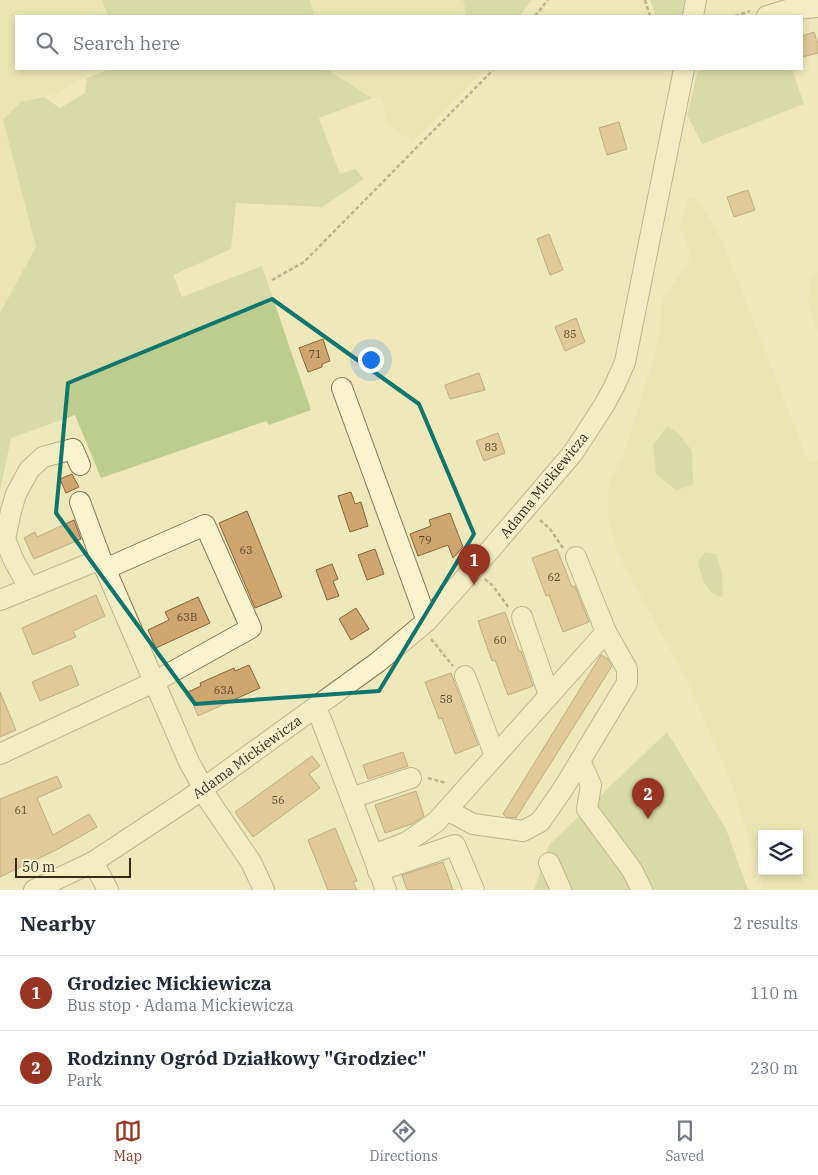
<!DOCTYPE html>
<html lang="en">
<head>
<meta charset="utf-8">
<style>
  :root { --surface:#fff; --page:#f2f2f3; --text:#1f2937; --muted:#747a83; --line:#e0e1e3; --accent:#983422 }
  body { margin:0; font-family:"IBM Plex Serif",serif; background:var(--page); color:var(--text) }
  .controls { position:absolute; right:15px; bottom:15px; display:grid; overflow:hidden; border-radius:0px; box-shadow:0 2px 8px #0003 }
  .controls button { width:45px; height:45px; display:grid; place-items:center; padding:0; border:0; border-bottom:1px solid var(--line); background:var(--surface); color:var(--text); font:25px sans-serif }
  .scale { position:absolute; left:15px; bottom:12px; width:116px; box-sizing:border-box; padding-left:5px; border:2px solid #352b1a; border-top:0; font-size:14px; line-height:18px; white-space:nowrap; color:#352b1a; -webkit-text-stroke:4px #f6f1cb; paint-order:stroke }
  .you { position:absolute; left:370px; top:359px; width:18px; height:18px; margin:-12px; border:4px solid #fff; border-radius:50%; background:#1a73e8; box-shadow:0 0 0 8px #1a73e833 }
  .badge { display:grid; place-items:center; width:32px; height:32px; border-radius:50%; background:var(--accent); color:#fff; font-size:16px; font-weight:700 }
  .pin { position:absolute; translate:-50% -41px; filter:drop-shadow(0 1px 2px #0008) }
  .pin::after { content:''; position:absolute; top:26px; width:18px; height:15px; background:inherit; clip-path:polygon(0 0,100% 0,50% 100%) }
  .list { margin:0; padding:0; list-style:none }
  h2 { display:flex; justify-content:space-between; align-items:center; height:65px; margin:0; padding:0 20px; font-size:21px }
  h2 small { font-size:16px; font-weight:400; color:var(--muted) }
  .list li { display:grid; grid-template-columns:32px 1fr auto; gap:15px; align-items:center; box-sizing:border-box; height:75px; padding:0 20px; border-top:1px solid var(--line) }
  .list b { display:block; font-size:19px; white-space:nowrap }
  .list p { margin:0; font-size:16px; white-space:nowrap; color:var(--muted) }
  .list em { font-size:16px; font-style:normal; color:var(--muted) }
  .icon { flex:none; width:28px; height:28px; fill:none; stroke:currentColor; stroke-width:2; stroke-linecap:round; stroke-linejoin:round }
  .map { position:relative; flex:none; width:818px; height:890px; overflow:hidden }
  .search { position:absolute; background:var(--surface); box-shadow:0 2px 8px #0003; left:15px; right:15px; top:15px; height:55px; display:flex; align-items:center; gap:12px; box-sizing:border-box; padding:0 18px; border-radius:0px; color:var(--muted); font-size:19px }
  .sheet { height:215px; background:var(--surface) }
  nav { display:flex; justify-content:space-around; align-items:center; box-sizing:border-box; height:70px; border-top:1px solid var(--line); background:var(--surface); font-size:14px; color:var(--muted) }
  nav a { display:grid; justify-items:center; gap:2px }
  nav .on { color:var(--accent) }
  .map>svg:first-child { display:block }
</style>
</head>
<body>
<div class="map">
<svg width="818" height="890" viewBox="0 0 818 890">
  <rect width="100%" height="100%" fill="#efe8bb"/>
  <g fill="#e5e4a8" fill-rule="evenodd">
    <path d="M0 0H102L108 16H16V69H93L81 79 57 94 21 102 3 120 36 247 0 313Z"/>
    <path d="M310 0H463L467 16H315Z"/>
    <path d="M330 69H480V76L412 142 389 125 381 98H372L331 72Z"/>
    <path d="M697 197 723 243 809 463 818 460V890H764L732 785 689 685 618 554 607 517 609 481 623 457 652 364 660 332 662 299 692 259 680 227 687 200ZM762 834H799V871H762Z"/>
    <path d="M818 271V332L808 305 811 276Z"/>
  </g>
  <g fill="#bccd8f">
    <path d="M102 0H310L315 16H108Z"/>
    <path d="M463 0H532L519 16H467Z"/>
    <path d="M650 0H689L686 16H656Z"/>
    <path d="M109 69H330L331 72 372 98 319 118 340 174 355 169 364 179 322 207 236 203 231 249 173 275 182 297 262 266 311 410 269 425 266 421 101 478 75 415 11 438 0 491V313L36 247 3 120 21 102 44 97 60 108 85 93 87 78Z"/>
    <path d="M698 69H792L804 104 702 144 687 115Z"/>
    <path d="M667 426 678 433 692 451 693 485 676 490 656 474 653 445Z"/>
    <path d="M705 552 716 554 722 572 723 597C705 595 702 576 698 562Z"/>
    <path d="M667 732 726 829 748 890H534L549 845Z"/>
  </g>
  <g fill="#cfa66f" stroke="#87643a">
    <path d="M814 32 818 44V53L802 57V36Z"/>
    <path d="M619 122 627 149 607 155 599 128Z"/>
    <path d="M748 190 755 210 734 217 727 197Z"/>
    <path d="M549 234 563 270 550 275 537 239Z"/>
    <path d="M576 318 585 342 565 351 555 327Z"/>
    <path d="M323 339 330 361 322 364V367L308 372 299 348Z"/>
    <path d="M479 373 485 390 450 399 445 385Z"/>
    <path d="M498 433 505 453 484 461 476 441Z"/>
    <path d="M72 474 79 487 66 493 60 479Z"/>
    <path d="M351 492 355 504 361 502 368 526 350 532 338 496Z"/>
    <path d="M247 511 282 597 255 608 219 523Z"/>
    <path d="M450 513 463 547 453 558 448 545 418 556 410 534 431 526 429 520Z"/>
    <path d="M74 520 81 539 34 559 24 538 35 532 37 537Z"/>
    <path d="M375 549 384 574 367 580 358 555Z"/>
    <path d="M557 549 572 587 575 586 589 622 563 632 549 595 546 596 532 558Z"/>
    <path d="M332 564 338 579 333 581 339 596 327 600 316 570Z"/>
    <path d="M96 595 105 616 73 631 76 637 33 655 22 628Z"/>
    <path d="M198 597 210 623 156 648 148 630 169 620 165 612Z"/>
    <path d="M356 608 369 629 351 640 339 619Z"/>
    <path d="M505 612 519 651H521L533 686 508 695 495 660 492 661 478 621Z"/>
    <path d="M601 655 608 659 612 666 516 818 506 817 503 814Z"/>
    <path d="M71 665 79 685 40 701 32 682Z"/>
    <path d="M249 665 260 688 198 716 188 692 201 686 200 683 234 668 235 671Z"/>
    <path d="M451 673 478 745 455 754 442 718 439 719 425 682Z"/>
    <path d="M0 692 16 730 0 737Z"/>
    <path d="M403 752 408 766 368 779 363 765Z"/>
    <path d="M312 756 320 766 309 774 320 788 253 837 235 812Z"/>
    <path d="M57 776 62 787 37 798 53 835 89 814 97 827 58 849 0 877V799Z"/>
    <path d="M416 791 424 816 412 824 385 833 375 805Z"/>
    <path d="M335 828 357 881 353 882 357 890H328L308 840Z"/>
    <path d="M443 862 453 890H407L402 875Z"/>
  </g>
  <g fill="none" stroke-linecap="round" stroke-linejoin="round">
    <defs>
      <g id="minor">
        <path d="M693 16 696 0"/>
        <path d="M767 16 787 10 818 7"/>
        <path d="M342 388 427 621"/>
        <path d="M80 502 101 559 189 762 199 780 208 799 251 862 264 890"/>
        <path d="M29 588 13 559 5 539 11 511 16 494 29 470 43 457 73 449 80 465"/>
        <path d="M0 600 101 559"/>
        <path d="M522 617 549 695"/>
        <path d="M465 676 495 756"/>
        <path d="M314 709 321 719 386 890"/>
        <path d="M0 754 154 682 251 628 205 525 105 569"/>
        <path d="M580 761 591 785 587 809 632 870 642 890"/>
        <path d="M351 798 411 778"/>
        <path d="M447 810 473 824 523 831 540 822 563 789 627 683V669L606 632 576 557"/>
        <path d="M373 855 407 842 436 822 606 632"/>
        <path d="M93 862 108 890"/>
        <path d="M549 863 561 890"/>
        <path d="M378 871 455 845 474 890"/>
        <path d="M34 890 93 862 187 800 378 662 427 621 490 550 573 453 603 407 614 387 625 362 684 69"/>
      </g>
    </defs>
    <use href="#minor" stroke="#877755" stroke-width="22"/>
    <g stroke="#877755" stroke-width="2.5" stroke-dasharray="4 2.5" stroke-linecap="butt">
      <path d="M645 0 650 16"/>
      <path d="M535 16 548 0"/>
      <path d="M735 16 750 11"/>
      <path d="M272 280 304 262 494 69"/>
      <path d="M540 520 550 529 563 548"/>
      <path d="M485 579 493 586 509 608"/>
      <path d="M431 639 453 666"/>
      <path d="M428 778 446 783"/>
    </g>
    <use href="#minor" stroke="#faf4ce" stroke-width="20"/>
  </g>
  <path d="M0 0H818V890H0ZM272 299 419 404 474 534 379 691 195 704 56 513 68 383Z" fill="#efe8bb" fill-opacity=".55" fill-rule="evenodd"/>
  <path fill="none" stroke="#0f766e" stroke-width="4" stroke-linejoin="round" d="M272 299 419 404 474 534 379 691 195 704 56 513 68 383Z"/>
  <g text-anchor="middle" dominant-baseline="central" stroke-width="5" stroke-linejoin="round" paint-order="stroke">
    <g font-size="11" fill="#5c4a2f">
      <text x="570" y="334">85</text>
      <text x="315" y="354">71</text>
      <text x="491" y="447">83</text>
      <text x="425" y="540">79</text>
      <text x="246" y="550">63</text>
      <text x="554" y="577">62</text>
      <text x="187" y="617">63B</text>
      <text x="500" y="640">60</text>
      <text x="224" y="690">63A</text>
      <text x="446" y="699">58</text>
      <text x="278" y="800">56</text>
      <text x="21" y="810">61</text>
    </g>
    <g font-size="14" fill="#352b1a" stroke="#f6f1cb">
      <text transform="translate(544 485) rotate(-51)">Adama Mickiewicza</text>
      <text transform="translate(247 757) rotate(-36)">Adama Mickiewicza</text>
    </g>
  </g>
</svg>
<div class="controls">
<button><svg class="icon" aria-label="layers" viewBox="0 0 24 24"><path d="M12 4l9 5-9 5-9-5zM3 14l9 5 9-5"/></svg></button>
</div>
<div class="scale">50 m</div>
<div class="you"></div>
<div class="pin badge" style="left:474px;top:585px">1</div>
<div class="pin badge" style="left:648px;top:819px">2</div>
<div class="search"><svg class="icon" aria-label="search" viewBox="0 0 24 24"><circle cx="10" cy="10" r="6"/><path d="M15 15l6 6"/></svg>Search here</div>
</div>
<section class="sheet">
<h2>Nearby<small>2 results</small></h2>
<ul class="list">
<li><span class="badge">1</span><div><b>Grodziec Mickiewicza</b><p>Bus stop · Adama Mickiewicza</p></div><em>110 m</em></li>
<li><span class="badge">2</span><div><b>Rodzinny Ogród Działkowy &quot;Grodziec&quot;</b><p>Park</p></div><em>230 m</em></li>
</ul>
</section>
<nav>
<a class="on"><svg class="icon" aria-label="map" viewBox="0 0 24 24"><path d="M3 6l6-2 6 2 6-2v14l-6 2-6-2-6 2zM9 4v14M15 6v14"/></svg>Map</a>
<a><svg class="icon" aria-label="directions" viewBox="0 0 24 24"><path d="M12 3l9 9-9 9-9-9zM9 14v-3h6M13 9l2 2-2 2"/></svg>Directions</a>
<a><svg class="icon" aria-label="saved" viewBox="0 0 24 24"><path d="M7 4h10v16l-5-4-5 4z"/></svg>Saved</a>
</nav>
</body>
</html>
